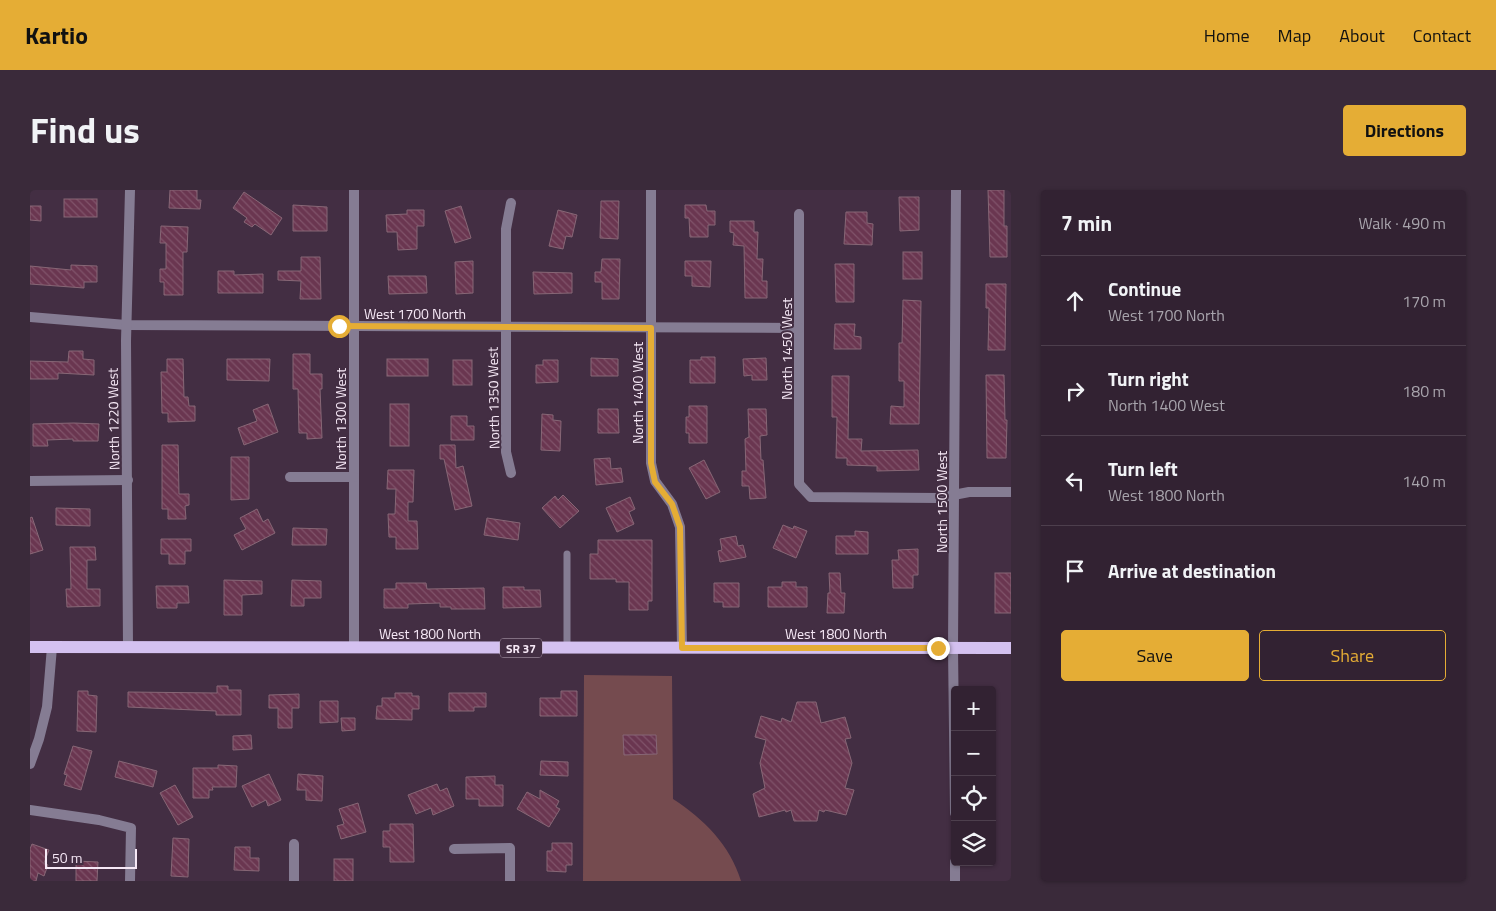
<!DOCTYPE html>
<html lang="en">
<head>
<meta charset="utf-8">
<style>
  :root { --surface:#322232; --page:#3a2a3a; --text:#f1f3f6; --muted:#a8a4ac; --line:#4d3f4d; --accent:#e5ad35 }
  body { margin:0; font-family:"Titillium Web",sans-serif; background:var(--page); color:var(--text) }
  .controls { position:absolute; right:15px; bottom:15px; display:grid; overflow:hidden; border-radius:5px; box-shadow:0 1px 4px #0004 }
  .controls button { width:45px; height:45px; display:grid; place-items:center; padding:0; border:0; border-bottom:1px solid var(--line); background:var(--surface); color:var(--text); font:25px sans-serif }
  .scale { position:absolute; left:15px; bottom:12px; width:92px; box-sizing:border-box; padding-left:5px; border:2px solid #f6e8f6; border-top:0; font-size:14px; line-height:18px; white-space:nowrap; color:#f6e8f6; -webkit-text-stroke:4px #432e43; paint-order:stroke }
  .stop { position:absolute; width:15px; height:15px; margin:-11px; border:4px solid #e5ad35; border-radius:50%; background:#fff }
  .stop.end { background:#e5ad35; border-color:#fff; box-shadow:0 1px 5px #0008 }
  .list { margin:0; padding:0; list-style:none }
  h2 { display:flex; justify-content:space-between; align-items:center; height:65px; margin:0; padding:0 20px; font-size:21px }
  h2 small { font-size:16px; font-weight:400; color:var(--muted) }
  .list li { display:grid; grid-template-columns:32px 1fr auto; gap:15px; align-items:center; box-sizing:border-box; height:90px; padding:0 20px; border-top:1px solid var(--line) }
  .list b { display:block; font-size:19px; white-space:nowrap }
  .list p { margin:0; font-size:16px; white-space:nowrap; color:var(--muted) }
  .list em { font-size:16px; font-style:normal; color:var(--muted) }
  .actions { display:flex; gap:10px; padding:15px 20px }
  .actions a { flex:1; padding:11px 0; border:1px solid var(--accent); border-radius:5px; text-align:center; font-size:18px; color:var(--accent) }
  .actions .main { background:var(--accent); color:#111 }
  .icon { flex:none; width:28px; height:28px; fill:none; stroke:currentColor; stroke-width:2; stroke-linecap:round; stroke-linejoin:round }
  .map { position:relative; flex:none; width:981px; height:691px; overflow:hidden; border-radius:5px }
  header { display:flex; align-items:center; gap:30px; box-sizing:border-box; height:70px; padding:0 25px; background:var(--accent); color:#111 }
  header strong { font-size:24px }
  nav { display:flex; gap:28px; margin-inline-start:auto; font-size:18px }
  .intro { display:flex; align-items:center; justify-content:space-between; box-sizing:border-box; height:120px; padding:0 30px }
  h1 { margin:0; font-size:35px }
  .button { padding:12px 22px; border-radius:5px; background:var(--accent); color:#111; font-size:18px; font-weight:700 }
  main { display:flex; gap:30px; padding:0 30px }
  aside { flex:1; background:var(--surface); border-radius:5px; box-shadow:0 1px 4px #0004 }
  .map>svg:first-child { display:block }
</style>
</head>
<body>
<header>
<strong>Kartio</strong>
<nav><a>Home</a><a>Map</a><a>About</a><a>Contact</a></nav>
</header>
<div class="intro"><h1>Find us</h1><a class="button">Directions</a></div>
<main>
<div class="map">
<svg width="981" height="691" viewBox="0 0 981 691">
  <defs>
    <pattern id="building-back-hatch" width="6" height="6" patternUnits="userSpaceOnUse" patternTransform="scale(1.25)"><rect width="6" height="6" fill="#6a3650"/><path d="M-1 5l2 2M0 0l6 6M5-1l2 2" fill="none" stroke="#80536a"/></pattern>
  </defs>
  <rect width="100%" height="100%" fill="#432e43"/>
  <path fill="#754b4f" d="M554 485 642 486 643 609C674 629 700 655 711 691H553Z"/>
  <g fill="url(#building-back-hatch)" stroke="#876776">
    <path d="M140 0H167V10H171L170 19 139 18Z"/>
    <path d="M958 0H974V36H977V67H960Z"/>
    <path d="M214 2 252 28 241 45 225 34 222 37 214 32 217 28 203 18Z"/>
    <path d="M869 7H889V40L870 41Z"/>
    <rect x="34" y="9" width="33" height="18"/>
    <path d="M571 11H589L588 49 570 48Z"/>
    <path d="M263 15 297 17V41H263Z"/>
    <path d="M655 15H676L677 21H685V35H678V47H660L659 28H655Z"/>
    <path d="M0 16H11V31L0 30Z"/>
    <path d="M431 16 441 48 425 53 415 21Z"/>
    <path d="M377 20H394V36H387V59L368 60 367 42H357L356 25 377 24Z"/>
    <path d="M528 20 547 25 542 47 536 46 533 59 519 56Z"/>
    <path d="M816 22H837V33L843 34 842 55 814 54Z"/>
    <path d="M700 31H724V42H728L727 69H733L732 91H737V108H715L714 56 703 55 704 43 700 42Z"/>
    <path d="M131 36 158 37 157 62H153V105H134V92H130V79H136V53H130Z"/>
    <rect x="873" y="62" width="19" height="27"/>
    <path d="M271 67H290L291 109H270L271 91 248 90V81H271Z"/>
    <path d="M572 69H590L589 109H572V92H565V82H571Z"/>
    <path d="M443 71V103L426 104 425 72Z"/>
    <path d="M655 71H681L680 97 662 96V86H655Z"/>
    <path d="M805 74H824V112H806Z"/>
    <path d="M41 75 67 76V92H54V98L0 94V76L41 80Z"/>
    <path d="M188 81H204V85L233 84V103H188Z"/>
    <path d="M503 82 542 83V103L504 104Z"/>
    <path d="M358 86H396L397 103 359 104Z"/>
    <path d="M956 94H976L975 160H958L959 118H956Z"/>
    <path d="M873 110 891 111 889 234H860L861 216 874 217V191H869V153H872Z"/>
    <path d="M805 134H825L824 146 831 147V159H804Z"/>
    <path d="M39 161H53V169L64 170V185L28 183V189H0V171L38 172Z"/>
    <path d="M263 164H280V184H292V199H290L292 248 277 249V243H269L268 199H263Z"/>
    <path d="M671 167H685V193H660V170H671Z"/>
    <path d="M561 168 588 169V186H561Z"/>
    <path d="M736 168 737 190H722V185L714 186 713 169Z"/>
    <path d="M137 169H153L154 207H158L159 216H165V231L138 232V223H132L131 182H137Z"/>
    <path d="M197 169H240L239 191 197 190Z"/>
    <rect x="357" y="169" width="41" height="17"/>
    <rect x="423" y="170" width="19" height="25"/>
    <path d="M513 170H528V192L506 193V175H513Z"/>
    <path d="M956 185H974L975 230H977L976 268H957Z"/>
    <path d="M802 186H819L818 249H832L831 261 888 260 889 280 847 281V276L817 275V268H806L807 227H802Z"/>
    <path d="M238 214 248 242 214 255 208 238 227 231 223 220Z"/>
    <rect x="360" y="214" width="19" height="42"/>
    <path d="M659 216H677V253H659V243H656V227H659Z"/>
    <path d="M568 219H588L589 243H568Z"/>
    <path d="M718 219H736L737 245 730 246 731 270H733L736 308 720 309 719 296H712V281H716L715 249 719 247Z"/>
    <path d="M512 224 523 225V230L531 231 530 261 511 260Z"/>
    <path d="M421 226H437V236H444V250H421Z"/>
    <path d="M44 233 69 234 68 251H43V249L17 250 18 256H3V234Z"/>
    <path d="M132 255H148L149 304H159V315L155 316 156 329H138V319H132Z"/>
    <path d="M410 255H425L426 278 433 276 442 316 425 320 414 269H410Z"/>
    <path d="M201 267H219V309L201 310Z"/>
    <path d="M580 268 581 279 591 278 593 292 566 295 564 269Z"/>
    <path d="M674 270 690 302 676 309 659 278Z"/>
    <path d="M358 280H384L383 312H378V331H387L388 359H366V347H359L358 324H365L366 299H357Z"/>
    <path d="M533 305 549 321 530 338 512 318 525 306 528 310Z"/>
    <path d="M600 307 605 319 599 322 604 334 587 342 576 318Z"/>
    <path d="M26 318 60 319V336L26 335Z"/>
    <path d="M227 319 233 332 238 329 245 343 212 360 204 345 216 339 210 328Z"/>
    <path d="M2 327 13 360 0 364V328Z"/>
    <path d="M457 328 490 333 488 350 454 345Z"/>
    <path d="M753 335 763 339 764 336 777 341 766 368 743 358Z"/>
    <path d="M263 338 297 339 296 355H262Z"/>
    <path d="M825 341 838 342V364H806V346H825Z"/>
    <path d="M706 346 708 356 713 355 716 367 690 372 688 361 692 360 690 349Z"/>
    <path d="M131 349H161V361H155V374H139V364H131Z"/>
    <path d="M568 350H622V411H618V420H599V392H586V389H560V364H568Z"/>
    <path d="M40 357H65L66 370H57V399H70V416L37 417 36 399H41Z"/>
    <path d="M888 359V385H883V398H863L862 370H869L868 360Z"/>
    <path d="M799 383H810L811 403H815L814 423H797L798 403H800Z"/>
    <rect x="965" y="383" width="16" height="40"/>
    <path d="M194 390 232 391V404L212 405V425H194Z"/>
    <path d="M262 390 291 391V408H274V416H261Z"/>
    <path d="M752 392H766V397H777V417H738V397H752Z"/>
    <path d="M366 393H396L397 399 454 398 455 419H421V417H410V413L378 414V418H354V399H366Z"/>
    <path d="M684 393H709V417H693V412H684Z"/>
    <path d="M126 396H158L159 413H147V418H127Z"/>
    <path d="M473 397H494V400H510L511 417 473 418Z"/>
    <path d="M187 496H198V500H211V525H186V521L98 517V502L187 503Z"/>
    <path d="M48 501H58V505L67 506 66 542 47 541Z"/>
    <path d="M531 501H547V526H510V508H531Z"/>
    <path d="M365 503H382V506H389V519H382V530L346 529 347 516H352V508H365Z"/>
    <path d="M419 503H456V517H444V521H419Z"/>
    <path d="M269 504V518H262V538H248V518H239V505Z"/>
    <path d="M290 511H308V532L290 533Z"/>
    <path d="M767 512H786L791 533 815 527 821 548 815 549 822 573 815 598 824 600 816 625 795 620 794 622 789 620 787 631H764L761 620 756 622 755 620 729 627 723 604 735 598 730 573 736 550 725 547 731 526 751 532 752 528 761 532Z"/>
    <path d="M311 528H325V540L312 541Z"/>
    <path d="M221 545 222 559 203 560V546Z"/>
    <path d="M593 545H626L627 564 594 565Z"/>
    <path d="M43 556 62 561 51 600 34 595 37 585 34 584Z"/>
    <path d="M89 571 127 581 123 597 85 587Z"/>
    <path d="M511 571 538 572V586L510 585Z"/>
    <path d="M188 575 207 576 206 597H182L183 600H179V608H163V578H188Z"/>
    <path d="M239 584 251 610 238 616 236 610 222 617 212 596Z"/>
    <path d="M268 584 293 586 292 611 276 610V600H267Z"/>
    <path d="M465 586V595H473V616H449V609H436V587Z"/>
    <path d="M407 594 410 601 417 598 424 616 403 625 401 618 386 624 378 605Z"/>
    <path d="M145 595 163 627 148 635 130 603Z"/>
    <path d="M510 600 529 611 526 617 530 619 519 637 487 619 497 602 510 609Z"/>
    <path d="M328 613 336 642 311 649 307 636 314 634 309 619Z"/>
    <path d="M360 634H383L384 672H360V657H353V641H360Z"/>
    <path d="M143 648 159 649 158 687 141 686Z"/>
    <path d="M522 653H542V675H536V682L517 681V661H522Z"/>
    <path d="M2 654 19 660 14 673 18 675 14 686 8 683 6 691H0V659Z"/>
    <path d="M205 657H220V668H229V681L204 680Z"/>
    <rect x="304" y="669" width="19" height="22"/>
    <path d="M46 671 68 672 67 691H46Z"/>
  </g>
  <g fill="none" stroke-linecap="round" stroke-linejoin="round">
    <path stroke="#857c93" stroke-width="7" d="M537 458V364"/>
    <g stroke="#857c93" stroke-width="10">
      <path d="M324 0V458"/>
      <path d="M621 0V273L625 291 642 314 650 337 652 458"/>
      <path d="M481 13 476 39V262L481 283"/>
      <path d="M769 24V294L781 307 908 308 939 302H981"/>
      <path d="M0 127 96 135 769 138"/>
      <path d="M260 287H324"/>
      <path d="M0 291 98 290"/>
      <path d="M98 457 96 151 100 0"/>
      <path d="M0 574 9 549 17 517 22 457"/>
      <path d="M0 620 69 630 101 638 100 691"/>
      <path d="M264 654V691"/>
      <path d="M424 659 480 658V691"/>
    </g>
    <g stroke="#857c93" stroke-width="10">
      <path d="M925 623 923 458 926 0"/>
      <path d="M925 672V691"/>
    </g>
    <path stroke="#d4c1f0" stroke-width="12" d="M0 457 981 458"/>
  </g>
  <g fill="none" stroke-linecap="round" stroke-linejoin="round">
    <path stroke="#e5ad35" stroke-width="6" d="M309 136 621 138V273L625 292 642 314 650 337 652 458H908"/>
  </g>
  <g text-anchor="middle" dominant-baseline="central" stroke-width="4" stroke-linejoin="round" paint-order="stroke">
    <rect fill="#432e43" stroke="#c0b0c0" stroke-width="1" x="470" y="448.5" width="42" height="19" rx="4"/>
    <g font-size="12" font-weight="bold" fill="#f6e8f6">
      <text x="491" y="458">SR 37</text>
    </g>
    <g font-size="14" fill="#f6e8f6" stroke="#432e43">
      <text x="385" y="123">West 1700 North</text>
      <text transform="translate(756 159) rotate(-90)">North 1450 West</text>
      <text transform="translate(607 203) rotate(-90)">North 1400 West</text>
      <text transform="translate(463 208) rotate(-91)">North 1350 West</text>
      <text transform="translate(83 229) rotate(-91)">North 1220 West</text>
      <text transform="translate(310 229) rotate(-90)">North 1300 West</text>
      <text transform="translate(911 312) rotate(-90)">North 1500 West</text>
      <text x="400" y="443">West 1800 North</text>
      <text x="806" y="443">West 1800 North</text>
    </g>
  </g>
</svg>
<div class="controls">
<button>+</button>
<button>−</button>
<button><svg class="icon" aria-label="locate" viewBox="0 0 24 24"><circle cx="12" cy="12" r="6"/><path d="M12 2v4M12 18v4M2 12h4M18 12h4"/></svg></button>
<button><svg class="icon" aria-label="layers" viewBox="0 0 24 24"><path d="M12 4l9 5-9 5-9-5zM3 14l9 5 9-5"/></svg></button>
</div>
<div class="scale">50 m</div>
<div class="stop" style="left:309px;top:136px"></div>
<div class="stop end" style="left:908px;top:458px"></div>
</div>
<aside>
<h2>7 min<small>Walk · 490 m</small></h2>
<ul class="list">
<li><svg class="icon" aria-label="ahead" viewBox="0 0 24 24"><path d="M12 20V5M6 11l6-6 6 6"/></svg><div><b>Continue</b><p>West 1700 North</p></div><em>170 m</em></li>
<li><svg class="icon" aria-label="right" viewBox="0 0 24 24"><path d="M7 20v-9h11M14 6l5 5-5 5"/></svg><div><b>Turn right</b><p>North 1400 West</p></div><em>180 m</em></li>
<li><svg class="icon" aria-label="left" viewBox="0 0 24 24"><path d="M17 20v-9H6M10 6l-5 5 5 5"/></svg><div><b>Turn left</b><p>West 1800 North</p></div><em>140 m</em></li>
<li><svg class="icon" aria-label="arrive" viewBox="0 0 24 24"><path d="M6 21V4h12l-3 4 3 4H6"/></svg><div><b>Arrive at destination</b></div></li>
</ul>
<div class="actions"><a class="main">Save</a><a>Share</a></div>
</aside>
</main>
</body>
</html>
